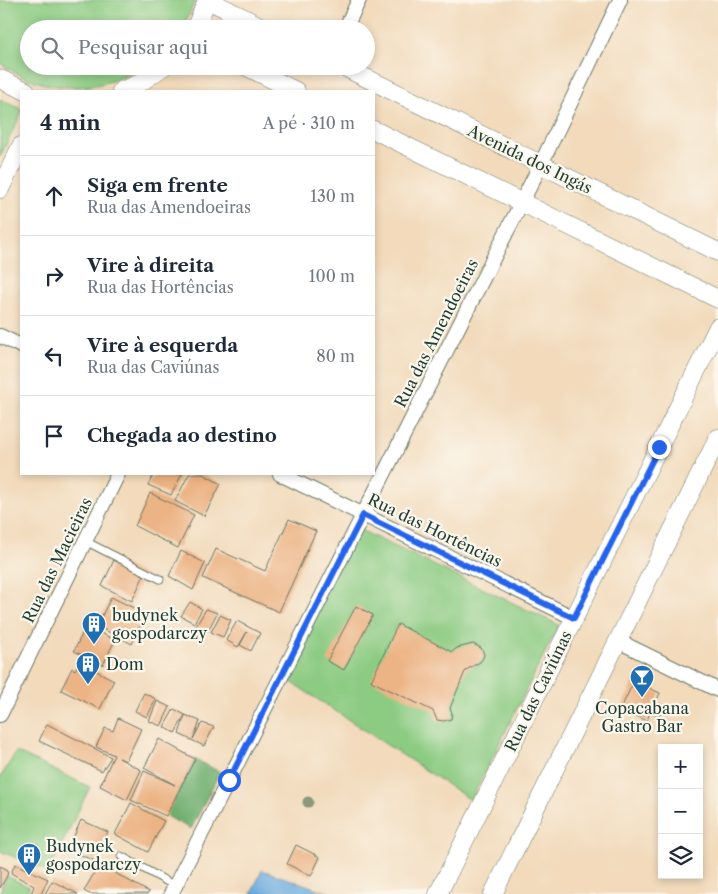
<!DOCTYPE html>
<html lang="pt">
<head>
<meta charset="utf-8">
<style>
  :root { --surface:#fff; --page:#f6f6f7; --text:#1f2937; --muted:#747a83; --line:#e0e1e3 }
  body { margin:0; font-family:"Libre Caslon Text",serif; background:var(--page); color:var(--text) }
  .controls { position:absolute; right:15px; bottom:15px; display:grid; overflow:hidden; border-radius:0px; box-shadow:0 2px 8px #0003 }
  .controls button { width:45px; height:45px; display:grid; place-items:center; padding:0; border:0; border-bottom:1px solid var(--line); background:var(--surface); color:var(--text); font:25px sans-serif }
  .stop { position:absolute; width:15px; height:15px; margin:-11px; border:4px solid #2563eb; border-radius:50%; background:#fff }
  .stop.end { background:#2563eb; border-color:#fff; box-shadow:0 1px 5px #0008 }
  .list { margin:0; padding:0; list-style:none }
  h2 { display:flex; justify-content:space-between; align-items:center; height:65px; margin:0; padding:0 20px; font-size:21px }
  h2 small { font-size:16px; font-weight:400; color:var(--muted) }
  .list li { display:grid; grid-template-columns:32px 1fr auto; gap:15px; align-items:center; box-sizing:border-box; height:80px; padding:0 20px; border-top:1px solid var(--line) }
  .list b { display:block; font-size:19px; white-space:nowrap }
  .list p { margin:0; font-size:16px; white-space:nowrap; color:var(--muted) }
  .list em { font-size:16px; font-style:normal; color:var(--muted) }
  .icon { flex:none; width:28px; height:28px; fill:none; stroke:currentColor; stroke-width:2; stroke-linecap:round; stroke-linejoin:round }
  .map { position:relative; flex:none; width:718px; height:894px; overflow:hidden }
  .search { position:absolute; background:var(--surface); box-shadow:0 2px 8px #0003; left:20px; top:20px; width:355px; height:55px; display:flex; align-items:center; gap:12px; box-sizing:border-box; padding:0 18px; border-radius:28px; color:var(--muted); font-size:19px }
  .panel { position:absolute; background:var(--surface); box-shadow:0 2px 8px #0003; left:20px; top:90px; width:355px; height:385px; border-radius:0px }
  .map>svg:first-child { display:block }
</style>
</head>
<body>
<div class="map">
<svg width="718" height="894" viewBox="0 0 718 894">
  <rect width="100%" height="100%" fill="#fbf7ec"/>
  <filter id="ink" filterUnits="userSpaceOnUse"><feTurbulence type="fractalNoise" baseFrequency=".02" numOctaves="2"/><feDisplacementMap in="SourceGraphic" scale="10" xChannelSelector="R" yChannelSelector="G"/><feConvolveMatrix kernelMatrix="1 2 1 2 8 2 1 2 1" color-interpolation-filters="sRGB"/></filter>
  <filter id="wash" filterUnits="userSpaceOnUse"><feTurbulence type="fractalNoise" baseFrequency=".0096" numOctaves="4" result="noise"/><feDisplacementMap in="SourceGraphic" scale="20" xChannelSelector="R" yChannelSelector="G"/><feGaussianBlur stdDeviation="1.12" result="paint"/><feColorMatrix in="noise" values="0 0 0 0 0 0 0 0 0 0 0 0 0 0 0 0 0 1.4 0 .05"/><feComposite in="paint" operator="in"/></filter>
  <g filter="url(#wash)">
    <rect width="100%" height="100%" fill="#f2dabb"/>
    <g fill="#8bcb82" stroke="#55845b">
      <path d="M0 0H196L182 29H29V66H145C100 94 43 95 0 63Z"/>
      <path d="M0 99 21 109V114L0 157Z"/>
      <path d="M354 527 559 625 471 800 282 676Z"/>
      <path d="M16 752 90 787 49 871 0 851V778Z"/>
      <path d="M7 876 29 887 28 894H0V891Z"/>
    </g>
    <path fill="#70af70" stroke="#487652" d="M195 759 220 772 191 829 166 816Z"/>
    <path fill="#6aabde" stroke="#447489" d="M262 870 333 894H251Z"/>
    <g id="blocks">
      <g fill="#ecb384">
        <path d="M154 474H182L171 495 148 485Z"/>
        <path d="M189 474H203L221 484 204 516 175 501Z"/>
        <path d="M150 493 194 515 178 548 135 526Z"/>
        <path d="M289 519 316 531 279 612 203 578 216 549 265 571Z"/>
        <path d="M181 551 205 563 193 590 169 576Z"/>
        <path d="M114 560 144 575 132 601 102 586Z"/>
        <path d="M111 597 146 614 132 644 97 626Z"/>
        <path d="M190 602 202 609 194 623 181 616Z"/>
        <path d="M356 606 373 615 344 670 327 661Z"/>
        <path d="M206 609 217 613 208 631 196 626Z"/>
        <path d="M220 615 231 620 223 637 211 632Z"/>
        <path d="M237 621 260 633 251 651 240 645 247 632 238 647 226 640Z"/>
        <path d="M398 624 452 652 457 648 473 644 481 648 484 654 483 658 480 662 466 670 464 674 450 708 452 713 451 719 444 721 437 720 433 711 427 708 371 681Z"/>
        <path d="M86 626 115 640 103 665 74 651Z"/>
        <path d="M79 662 114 680 100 709 61 690 72 668 75 670Z"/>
        <path d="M634 681 660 693 656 702 664 706 659 716 650 712 647 721 621 708Z"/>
        <path d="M144 693 156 699 147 717 135 711Z"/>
        <path d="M157 701 170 707 161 726 149 721Z"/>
        <path d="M174 709 185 715 175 733 164 727Z"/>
        <path d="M185 715 200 721 193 739 202 723 214 727 204 746 179 734Z"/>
        <path d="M118 718 141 729 126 761 119 758 141 770 127 800 100 786 114 755 96 747 105 728 113 731Z"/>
        <path d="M47 724 111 757 102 771 39 741Z"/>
        <path d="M159 739 195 759 166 816 131 800 144 771 175 785 144 768Z"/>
        <path d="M131 803 164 821 148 852 115 834Z"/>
        <path d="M81 820 108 832 95 861 68 850Z"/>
        <path d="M296 845 320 857 311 876 287 864Z"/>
        <path d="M15 864 48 879 41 894H31L34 886 11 873Z"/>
        <path d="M99 864 149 892 148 894H89L84 891Z"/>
        <path d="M0 866 8 870 7 876 0 888Z"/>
        <path d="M52 881 78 894H45Z"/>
      </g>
    </g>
  </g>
  <g filter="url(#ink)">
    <use href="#blocks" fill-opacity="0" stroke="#697463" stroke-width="1"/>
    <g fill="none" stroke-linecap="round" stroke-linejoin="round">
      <defs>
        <g id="service">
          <path d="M85 541 160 579"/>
          <path d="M121 856 175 886"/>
        </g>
        <g id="minor">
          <path d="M345 29 359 0"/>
          <path d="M0 336 21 346"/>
          <path d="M280 474 574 618"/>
          <path d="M618 641 718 690"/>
          <path d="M0 715 118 474"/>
          <path d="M171 894 541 164 620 0"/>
        </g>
        <g id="tertiary">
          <path d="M208 0 266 29"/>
          <path d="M195 29 207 0"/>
          <path d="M245 66 296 91"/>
          <path d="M342 66 718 252"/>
          <path d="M0 79 26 91"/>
          <path d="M121 91 138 84 164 66"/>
          <path d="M374 130 718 299"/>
          <path d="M0 189 21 146"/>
          <path d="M438 894 718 327"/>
          <path d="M493 894 718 438"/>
        </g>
      </defs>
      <use href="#service" stroke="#697463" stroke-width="9"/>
      <use href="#minor" stroke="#697463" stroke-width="16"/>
      <use href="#tertiary" stroke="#697463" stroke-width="19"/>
      <use href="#service" stroke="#fff" stroke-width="7"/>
      <use href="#minor" stroke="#fff" stroke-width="14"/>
      <use href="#tertiary" stroke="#fff" stroke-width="18"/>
    </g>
    <circle fill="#8d977c" cx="308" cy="802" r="5.5"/>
  </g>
  <g fill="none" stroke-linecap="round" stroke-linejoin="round" filter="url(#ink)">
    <path stroke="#2563eb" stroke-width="6" d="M229 780 363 515 574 618 659 447"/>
  </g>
  <defs>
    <symbol id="building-pin" viewBox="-11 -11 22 30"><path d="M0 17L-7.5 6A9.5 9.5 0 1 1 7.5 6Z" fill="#1f6fb2" stroke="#fbf7ec"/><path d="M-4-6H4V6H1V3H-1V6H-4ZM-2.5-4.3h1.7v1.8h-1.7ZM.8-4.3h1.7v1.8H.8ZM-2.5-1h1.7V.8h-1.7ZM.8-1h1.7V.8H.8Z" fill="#fff"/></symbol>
    <symbol id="bar-pin" viewBox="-11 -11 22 30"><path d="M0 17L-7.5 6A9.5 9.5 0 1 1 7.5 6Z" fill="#1f6fb2" stroke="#fbf7ec"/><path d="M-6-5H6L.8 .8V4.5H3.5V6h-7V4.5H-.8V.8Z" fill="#fff"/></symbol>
  </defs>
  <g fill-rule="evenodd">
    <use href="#building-pin" x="80" y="610" width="28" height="38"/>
    <use href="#building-pin" x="74" y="650" width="28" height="38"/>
    <use href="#bar-pin" x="628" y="663" width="28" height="38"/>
    <use href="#building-pin" x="15" y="841" width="28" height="38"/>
  </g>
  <g text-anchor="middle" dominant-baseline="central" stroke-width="4.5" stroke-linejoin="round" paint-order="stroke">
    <g font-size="16" fill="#1f3d34" stroke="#fbf7ec">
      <text transform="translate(530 159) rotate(26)">Avenida dos Ingás</text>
      <text transform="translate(436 333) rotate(-63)">Rua das Amendoeiras</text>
      <text transform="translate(435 530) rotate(26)">Rua das Hortências</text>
      <text transform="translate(57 560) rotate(-64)">Rua das Macieiras</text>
      <text transform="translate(538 691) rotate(-64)">Rua das Caviúnas</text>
    </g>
    <g font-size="16" fill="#1f3d34" stroke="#fbf7ec" text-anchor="start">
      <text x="112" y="615">budynek<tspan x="112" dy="18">gospodarczy</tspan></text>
      <text x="106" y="664">Dom</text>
      <text x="642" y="708" text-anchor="middle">Copacabana<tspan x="642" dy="18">Gastro Bar</tspan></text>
      <text x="46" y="846">Budynek<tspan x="46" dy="18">gospodarczy</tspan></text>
    </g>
  </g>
</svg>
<div class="controls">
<button>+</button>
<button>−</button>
<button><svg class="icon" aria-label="layers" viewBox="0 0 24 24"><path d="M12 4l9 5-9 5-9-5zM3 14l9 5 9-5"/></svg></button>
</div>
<div class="stop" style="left:229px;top:780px"></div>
<div class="stop end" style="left:659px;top:447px"></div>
<div class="search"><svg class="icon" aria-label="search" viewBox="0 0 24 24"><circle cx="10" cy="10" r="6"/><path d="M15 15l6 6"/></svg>Pesquisar aqui</div>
<section class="panel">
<h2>4 min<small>A pé · 310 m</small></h2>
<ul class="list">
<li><svg class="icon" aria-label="ahead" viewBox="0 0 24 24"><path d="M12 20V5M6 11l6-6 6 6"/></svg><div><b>Siga em frente</b><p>Rua das Amendoeiras</p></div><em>130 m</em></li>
<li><svg class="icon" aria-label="right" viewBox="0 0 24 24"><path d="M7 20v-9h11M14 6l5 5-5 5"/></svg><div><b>Vire à direita</b><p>Rua das Hortências</p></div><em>100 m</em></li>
<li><svg class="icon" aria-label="left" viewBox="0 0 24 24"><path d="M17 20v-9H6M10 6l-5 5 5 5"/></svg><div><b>Vire à esquerda</b><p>Rua das Caviúnas</p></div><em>80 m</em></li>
<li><svg class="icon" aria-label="arrive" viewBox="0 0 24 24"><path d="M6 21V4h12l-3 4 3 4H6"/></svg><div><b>Chegada ao destino</b></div></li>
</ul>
</section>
</div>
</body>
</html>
